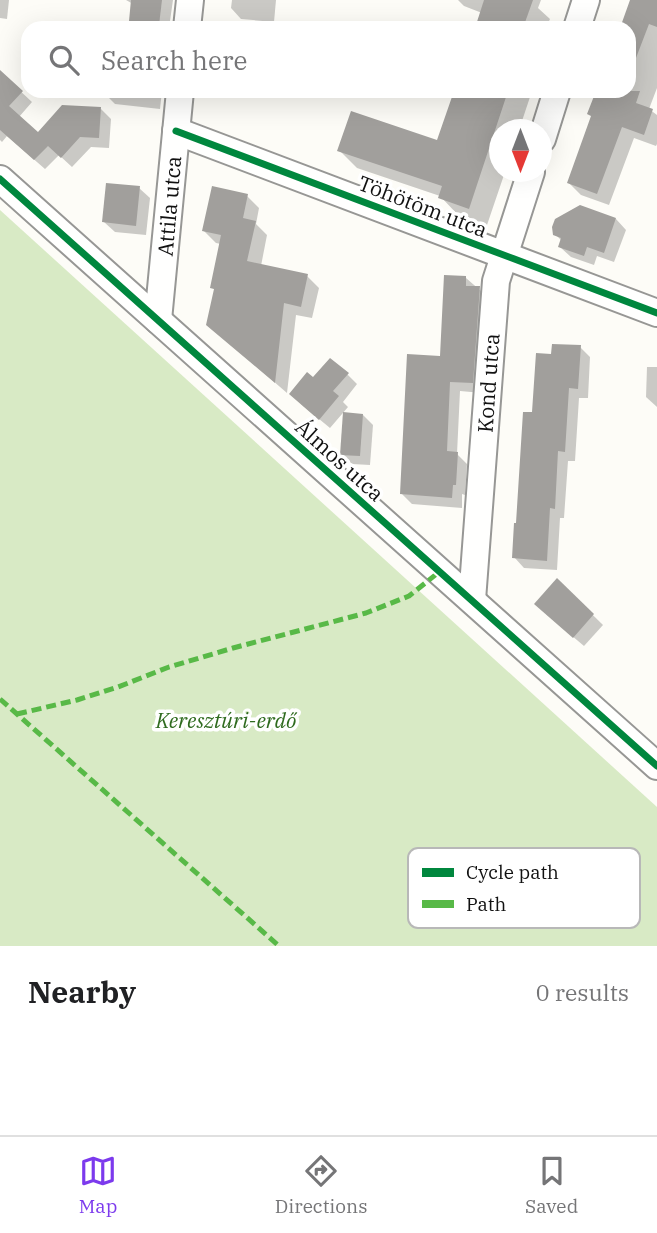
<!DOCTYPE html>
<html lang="en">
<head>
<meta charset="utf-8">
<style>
  :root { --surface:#fff; --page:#f2f2f2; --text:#202124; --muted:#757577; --line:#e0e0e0; --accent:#7c3aed }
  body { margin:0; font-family:"IBM Plex Serif",serif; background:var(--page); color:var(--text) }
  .compass { position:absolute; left:489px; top:119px; width:63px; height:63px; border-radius:50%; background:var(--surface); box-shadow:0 7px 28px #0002; rotate:180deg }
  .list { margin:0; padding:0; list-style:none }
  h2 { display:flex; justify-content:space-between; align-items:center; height:91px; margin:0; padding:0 28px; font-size:30px }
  h2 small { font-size:23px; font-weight:400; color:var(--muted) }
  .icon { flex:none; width:38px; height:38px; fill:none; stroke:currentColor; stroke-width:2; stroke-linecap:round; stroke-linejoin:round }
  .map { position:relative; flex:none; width:657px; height:946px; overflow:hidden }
  .search { position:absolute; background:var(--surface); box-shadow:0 7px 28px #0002; left:21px; right:21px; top:21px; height:77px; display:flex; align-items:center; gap:18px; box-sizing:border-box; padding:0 24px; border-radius:21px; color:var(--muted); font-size:26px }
  .sheet { height:189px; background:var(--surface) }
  nav { display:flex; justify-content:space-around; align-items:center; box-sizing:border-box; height:98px; border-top:2px solid var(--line); background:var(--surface); font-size:19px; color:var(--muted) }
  nav a { display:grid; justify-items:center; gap:4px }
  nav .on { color:var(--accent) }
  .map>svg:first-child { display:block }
</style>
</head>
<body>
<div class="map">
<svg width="657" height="946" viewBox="0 0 657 946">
  <rect width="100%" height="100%" fill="#fdfcf7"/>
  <path fill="#d8eac5" d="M0 210 657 807V946H0Z"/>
  <g fill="#0003">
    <path d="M0 0H9L7 19 0 18Z"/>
    <path d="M126 0H173L169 28H138L131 20 133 4Z"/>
    <path d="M232 0H276L274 22 241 19 231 8Z"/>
    <path d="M458 0H541L538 8 550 19 546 28H477L482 13 464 6Z"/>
    <path d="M632 0 657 2V88L649 109 657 115V144L656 146 634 138 609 205 581 195 569 183 592 117 598 91H629V28H621Z"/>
    <path d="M314 21 336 28H312Z"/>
    <path d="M0 72 32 102 19 117 38 134 101 109 111 119 109 148 91 147 72 167 59 155 45 169 7 136 2 142 0 140Z"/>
    <path d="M105 91H162L160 109 115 104 105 94Z"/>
    <path d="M456 91H532L519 130H500V172H505L487 225 458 215 440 196 357 168 339 150 438 142Z"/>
    <path d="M139 188 150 198 146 235 115 232 104 222Z"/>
    <path d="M247 196 259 208 256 224 267 235 261 266 307 276 319 288 312 318 296 315 287 393 208 325 216 291 212 287 221 244 216 243 204 231Z"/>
    <path d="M616 219 626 230 614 262 597 256 594 265 571 257 560 247 562 241 555 234Z"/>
    <path d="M466 278 489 298 482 393 460 391 457 454 467 464 465 495 462 494V508L412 504 402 494Z"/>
    <path d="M580 347 590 357 588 398H579L575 461H568L564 518H560L557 570 524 568 514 557 534 414 553 356Z"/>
    <path d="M647 367H657V407L646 397Z"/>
    <path d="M347 374 357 384 343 402 348 407 330 428 301 404 314 380Z"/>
    <path d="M363 415 373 425 370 465 352 464 342 454Z"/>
    <path d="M557 580 603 625 584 646 546 614Z"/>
  </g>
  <g fill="#a19f9c">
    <path d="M131 0H162L159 25 129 21Z"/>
    <path d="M484 0H533L523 28H475Z"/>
    <path d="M630 0H657V27L649 24 631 71H629V28H620Z"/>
    <path d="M0 70 23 91 9 106 38 132 62 105 101 107 99 138 80 137 61 158 48 146 34 160 0 130Z"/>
    <path d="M454 91H508L469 209 438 198 442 186 337 151 351 111 437 140Z"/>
    <path d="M596 91H640L636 103 653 109 644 135 622 127 597 194 567 183 591 116 587 114Z"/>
    <path d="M106 183 140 186 136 226 102 222Z"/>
    <path d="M212 186 248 194 243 218 256 221 247 261 308 274 301 307 284 303 275 383 206 325 214 289 210 288 221 235 202 231Z"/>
    <path d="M580 205 616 218 604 253 587 247 584 256 558 247 561 238 553 235 552 227 555 219Z"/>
    <path d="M444 275 466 276V286H480L473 383 450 382 447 451 458 452 456 485H453L452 498 400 494 407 354 440 356Z"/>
    <path d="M552 344 581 345 578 389 569 388 565 452 558 451 555 509 550 508 547 561 512 558 514 523H516L523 412H532L536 353 551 354Z"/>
    <path d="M330 358 349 373 333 391 339 396 319 420 289 394 307 372 313 377Z"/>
    <path d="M343 412 363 414 360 456 340 455Z"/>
    <path d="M557 578 594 614 573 638 534 604Z"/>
  </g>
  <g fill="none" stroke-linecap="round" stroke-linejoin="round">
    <defs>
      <g id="minor">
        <path d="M187 28 190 0"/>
        <path d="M577 28 586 0"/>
        <path d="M176 131 657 313"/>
        <path d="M542 139 557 91"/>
        <path d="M0 179 657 766"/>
        <path d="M158 320 180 91"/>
        <path d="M472 600 496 281 531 172"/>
      </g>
    </defs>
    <use href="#minor" stroke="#979795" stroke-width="30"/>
    <use href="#minor" stroke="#fffffe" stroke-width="26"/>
    <g stroke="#58b947" stroke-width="5" stroke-dasharray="10 5" stroke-linecap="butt">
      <path d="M0 699 279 946"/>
      <path d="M17 714 77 700 118 687 169 667 233 648 366 613 409 596 439 572"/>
    </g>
    <defs>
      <g id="cycleway">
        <path d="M176 131 657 313"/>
        <path d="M0 179 657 766"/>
      </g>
    </defs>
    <use href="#cycleway" stroke="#fff" stroke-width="11"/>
    <use href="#cycleway" stroke="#00873e" stroke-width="7"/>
  </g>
  <g text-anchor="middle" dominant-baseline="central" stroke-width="7" stroke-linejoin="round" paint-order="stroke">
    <g font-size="21" fill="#111" stroke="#fff">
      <text transform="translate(169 206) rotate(-85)">Attila utca</text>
      <text transform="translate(423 206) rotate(21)">Töhötöm utca</text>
      <text transform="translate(488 383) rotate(-86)">Kond utca</text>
      <text transform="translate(340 460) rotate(42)">Álmos utca</text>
    </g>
    <g font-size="21" font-style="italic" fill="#2f6b1f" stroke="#fff">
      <text x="226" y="720">Keresztúri-erdő</text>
    </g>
  </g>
  <rect x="408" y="848" width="232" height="80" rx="10" fill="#fff" stroke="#b8b8b8" stroke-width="2"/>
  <rect x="422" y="868" width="32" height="9" fill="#00873e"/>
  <rect x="422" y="900" width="32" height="8" fill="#58b947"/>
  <g font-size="19" fill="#111">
    <text x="466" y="879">Cycle path</text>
    <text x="466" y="911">Path</text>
  </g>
</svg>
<svg class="compass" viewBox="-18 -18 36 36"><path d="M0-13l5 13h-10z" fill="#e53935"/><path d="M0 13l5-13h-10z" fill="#757577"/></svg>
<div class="search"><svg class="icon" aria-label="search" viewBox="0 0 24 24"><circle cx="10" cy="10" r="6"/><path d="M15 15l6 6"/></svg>Search here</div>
</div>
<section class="sheet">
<h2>Nearby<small>0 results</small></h2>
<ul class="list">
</ul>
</section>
<nav>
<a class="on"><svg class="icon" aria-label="map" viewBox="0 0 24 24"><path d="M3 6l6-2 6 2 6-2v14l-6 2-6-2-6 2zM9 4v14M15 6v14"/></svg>Map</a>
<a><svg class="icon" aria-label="directions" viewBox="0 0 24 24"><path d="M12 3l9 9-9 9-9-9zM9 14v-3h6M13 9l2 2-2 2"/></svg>Directions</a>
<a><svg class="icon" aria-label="saved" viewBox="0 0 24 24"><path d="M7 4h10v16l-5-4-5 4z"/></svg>Saved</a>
</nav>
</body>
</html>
